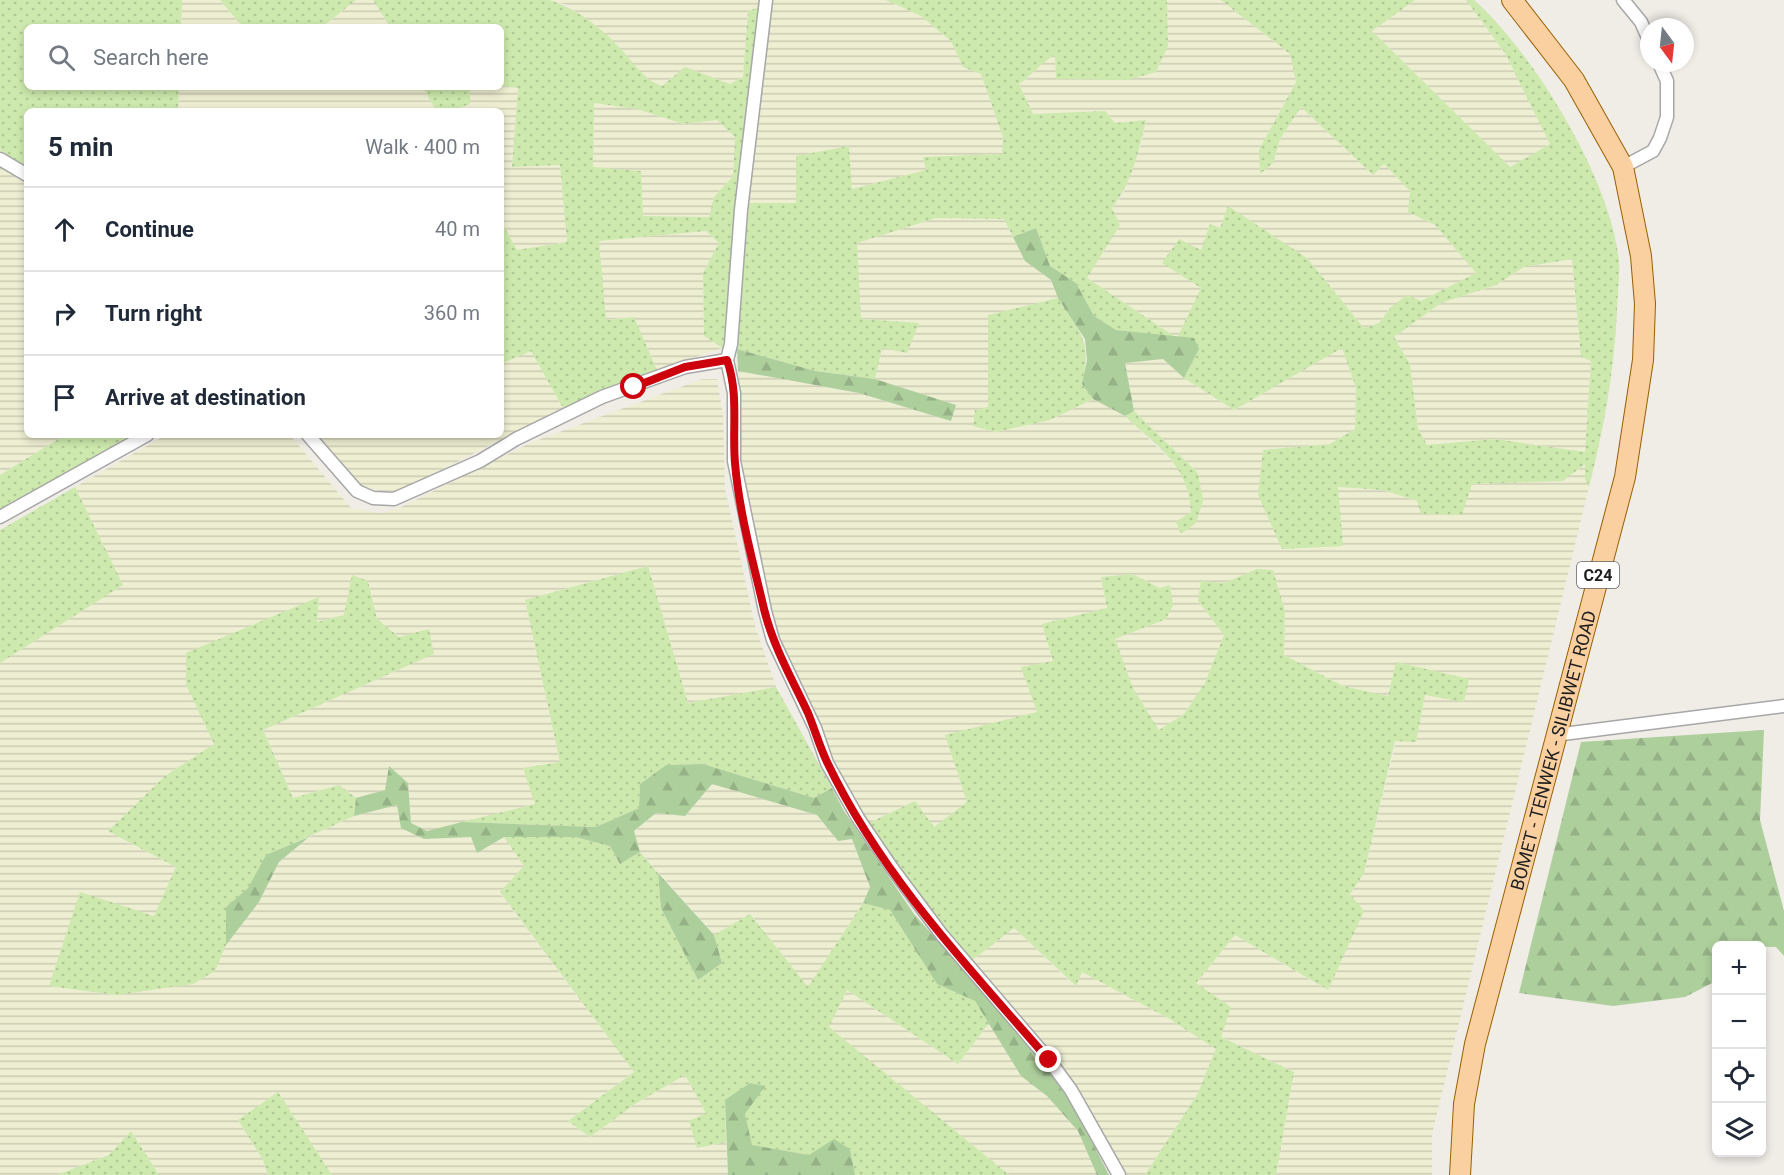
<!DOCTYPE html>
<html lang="en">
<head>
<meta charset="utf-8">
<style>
  :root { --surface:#fff; --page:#f2f2f3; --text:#1f2937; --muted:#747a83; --line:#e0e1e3 }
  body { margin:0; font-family:Roboto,sans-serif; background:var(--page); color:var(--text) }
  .controls { position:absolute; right:18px; bottom:18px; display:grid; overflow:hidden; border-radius:9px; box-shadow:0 3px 9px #0003 }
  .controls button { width:54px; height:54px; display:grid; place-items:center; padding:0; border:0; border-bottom:2px solid var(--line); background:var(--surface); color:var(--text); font:30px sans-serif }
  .compass { position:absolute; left:1640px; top:18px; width:54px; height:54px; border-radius:50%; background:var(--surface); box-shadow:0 3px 9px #0003; rotate:165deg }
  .stop { position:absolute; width:18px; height:18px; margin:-14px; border:4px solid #cc030c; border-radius:50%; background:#fff }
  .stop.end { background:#cc030c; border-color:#fff; box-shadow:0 2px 6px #0008 }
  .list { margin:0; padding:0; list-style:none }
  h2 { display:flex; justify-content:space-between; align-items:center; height:78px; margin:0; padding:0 24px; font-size:26px }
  h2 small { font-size:20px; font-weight:400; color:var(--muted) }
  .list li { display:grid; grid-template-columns:39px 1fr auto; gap:18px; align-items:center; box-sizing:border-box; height:84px; padding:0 24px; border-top:2px solid var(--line) }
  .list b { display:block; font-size:22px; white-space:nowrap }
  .list em { font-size:20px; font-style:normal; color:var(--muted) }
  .icon { flex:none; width:33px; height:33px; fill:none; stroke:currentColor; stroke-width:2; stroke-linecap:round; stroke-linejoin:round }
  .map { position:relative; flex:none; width:1784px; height:1175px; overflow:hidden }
  .search { position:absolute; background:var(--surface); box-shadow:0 3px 9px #0003; left:24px; top:24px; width:480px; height:66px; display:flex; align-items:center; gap:15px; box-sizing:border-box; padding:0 21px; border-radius:9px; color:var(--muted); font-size:22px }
  .panel { position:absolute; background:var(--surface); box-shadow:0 3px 9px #0003; left:24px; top:108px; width:480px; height:330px; border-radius:9px }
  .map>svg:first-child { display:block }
</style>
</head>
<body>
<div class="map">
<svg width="1784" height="1175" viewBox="0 0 1784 1175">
  <defs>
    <pattern id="farmland-rules" width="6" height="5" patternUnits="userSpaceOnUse" patternTransform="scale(1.5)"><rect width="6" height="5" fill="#eeeed2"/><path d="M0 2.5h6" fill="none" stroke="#ccccb4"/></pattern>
    <pattern id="grass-dots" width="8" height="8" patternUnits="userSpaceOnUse" patternTransform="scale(1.5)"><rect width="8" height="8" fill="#cde9ad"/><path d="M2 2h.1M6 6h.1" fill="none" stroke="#b0c895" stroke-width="1.8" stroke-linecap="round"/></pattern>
    <pattern id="forest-firs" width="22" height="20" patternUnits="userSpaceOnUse" patternTransform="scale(1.5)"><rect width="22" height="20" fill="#adcf9c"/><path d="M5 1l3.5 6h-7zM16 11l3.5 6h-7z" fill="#95b186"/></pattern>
  </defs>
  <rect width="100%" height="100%" fill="#f0ece6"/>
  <g fill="url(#farmland-rules)">
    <path d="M182 0H220L243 27H181Z"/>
    <path d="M356 0H373L390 27H322Z"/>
    <path d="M549 0H758L759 7 748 11 743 77 730 84 685 67 662 86 647 80 617 45 567 5Z"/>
    <path d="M771 0H886L921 16 951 41 963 67 981 74 1003 137 1002 154 924 157 926 170 852 189 796 156V203H749Z"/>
    <path d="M1167 0H1221L1290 54 1296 82 1259 150 1273 163 1280 139 1301 107 1373 175 1384 164 1410 191 1408 212 1435 225 1477 273 1421 301 1391 307 1379 323 1364 328 1307 258 1210 225 1201 250 1162 262 1201 288 1177 338 1087 278 1120 225 1112 208 1123 194 1141 145 1146 120 1115 123 1105 111 1033 114 1019 84 1032 75 1038 64 1055 55 1056 79 1168 46Z"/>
    <path d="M1415 0H1466L1505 53 1550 144 1510 167 1372 31Z"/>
    <path d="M501 86 518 88 512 167 560 165 567 242 517 250 501 221V111H450L469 104 470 87Z"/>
    <path d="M179 87H423L436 111H178Z"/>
    <path d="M594 102 637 109 683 124 717 120 735 137 733 176 714 197 709 217 643 216 593 167Z"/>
    <path d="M0 150 27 168V435H65L0 475Z"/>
    <path d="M936 218 1004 219 1025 261 1051 280 1058 298 988 315V407L973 426 996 432 1050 420 1093 399 1125 416 1182 471 1190 491 1191 512 1196 523 1198 473 1134 411 1125 363 1163 359 1184 378 1234 410 1342 348 1356 388 1355 429 1330 444 1263 450 1338 487 1383 490 1417 501 1471 484 1563 481 1586 464 1585 479 1589 487 1432 1134V1175H1276L1294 1072 1221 1037 1196 983 1235 935 1327 990 1350 894 1364 873 1396 741 1416 742 1425 694 1396 662 1388 696 1343 686 1284 655 1285 611 1273 570 1257 569 1224 583 1198 601 1224 635 1205 683 1184 714 1159 730 1133 688 1115 639 1166 619 1170 585 1160 588 1132 574 1101 577 1107 608 1043 624 1053 662 1037 712 967 802 934 827 914 801 869 823 838 769 772 621 739 464 738 371 859 393 951 421 955 405 875 379 882 348 918 324 861 319 856 243Z"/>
    <path d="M706 231 719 243 703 273 704 336 723 348 657 370 634 317 606 320 598 241Z"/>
    <path d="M1572 259 1581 357 1591 361 1585 452 1495 439 1427 445 1418 428 1410 364 1394 337 1441 303 1496 285 1524 267Z"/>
    <path d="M531 350 563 408 400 491H379L361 485 320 438 326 435H501V364Z"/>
    <path d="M702 379H717L723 416 725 488 755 626 776 687 688 703 648 566 525 600 560 762 535 804 427 832 411 823 408 783 389 767 385 790 356 798 339 785 293 798 263 730 434 654 400 637 377 619 368 581 344 615 317 622 319 598 186 685 214 744 165 776 108 831 176 867 155 916 49 986 116 995 215 971 226 945 259 902 279 862 309 837 354 816 397 805 401 827 424 839 471 837 477 852 504 837 524 866 500 893 634 1072 568 1121 590 1137 635 1104 685 1075 707 1113 698 1148 726 1142 728 1175H332L278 1093 238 1120 263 1160 268 1175H159L131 1131 109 1155 57 1175H0V663L122 585 75 487 166 435H290L351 508 380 513 399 508 530 443Z"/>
    <path d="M712 784 817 815 838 841 852 839 870 887 863 903 808 988 751 914 714 935 640 852 634 832 656 813 685 816Z"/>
    <path d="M1014 928 1075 986 1082 972 1168 1018 1217 1049 1198 1093 1145 1175H1124L1072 1081 971 961Z"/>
    <path d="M847 990 958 1064 989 1023 1021 1076 1047 1096 1078 1131 1097 1175H1009L828 1027Z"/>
  </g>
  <g fill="url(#grass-dots)" fill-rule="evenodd">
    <path d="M0 0H182L181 27H27V87H179L178 111H27V168L0 150Z"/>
    <path d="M220 0H356L322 27H243Z"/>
    <path d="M373 0H549C574 7 600 27 618 46 634 62 641 78 662 86L685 67 730 84 743 77 748 11 759 7 723 348 704 336 703 273 719 243 706 231 599 241 606 320 634 317 657 370 563 408 531 351 501 364V221L517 250 567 242 560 165 512 167 518 88 501 86V27H390ZM594 103 637 109 683 124 717 120 735 137 733 176 714 197 709 217 643 216 641 171 593 167Z"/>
    <path d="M886 0H1167L1168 46 1156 72 1127 80 1056 79 1055 55C1040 63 1033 75 1019 84L1033 114 1105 111 1115 123 1146 120C1139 150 1132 183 1112 208L1120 225 1087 278 1177 338 1201 288 1162 263 1179 239 1201 250 1210 224 1220 228 1228 206 1307 258 1364 328 1379 323 1391 307 1407 295 1421 301 1476 273 1435 225 1408 212 1410 191 1384 164 1373 175 1301 107 1280 139 1273 163 1260 174 1259 150 1296 82 1290 54 1221 0H1415L1372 31 1510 167 1550 144 1505 53 1466 0H1474C1534 53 1612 181 1619 262 1620 278 1617 296 1617 312 1614 372 1604 428 1589 487L1585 479V464L1563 481 1472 484 1462 515 1421 514 1417 501 1383 490 1338 487 1343 546 1282 549 1258 495 1263 450 1330 444 1355 429 1356 388 1342 348 1234 410 1184 378 1199 349 1194 339 1116 330 1094 316 1076 283 1050 266 1036 228 1013 237 1004 219 936 218 857 243 861 319 919 323 907 353 882 348 875 379 815 371 737 349 749 203H796V156L849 146 852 189 926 170 923 157 1002 154 1003 137 981 74 963 67 951 41 921 16ZM1572 259 1581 357 1591 361 1585 452 1495 439 1427 445 1418 428 1410 364 1394 337 1441 303 1496 285 1524 267Z"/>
    <path d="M423 87H470V104L450 111H436Z"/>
    <path d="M1058 298C1081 334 1092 340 1082 384L1093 399 1050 420 996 432 973 426 975 410 988 407V315Z"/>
    <path d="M1134 411 1198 473 1203 501 1196 523 1181 534 1176 522 1191 512C1189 464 1157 447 1125 416Z"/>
    <path d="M65 435H132L0 511V475Z"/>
    <path d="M75 487 123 585 0 663V530Z"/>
    <path d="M648 566 688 703 776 687 832 788 814 798 703 764 666 765 640 784 639 808 596 827 462 822 535 804 523 768 560 762 525 600Z"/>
    <path d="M1257 569 1273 570 1285 611 1284 655 1343 686 1388 696 1396 662 1469 679 1464 702 1425 695 1416 742 1395 741 1364 873 1350 894 1364 911 1328 990 1235 935 1196 983 1231 1007 1221 1037 1294 1072 1276 1175H1145L1198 1093 1216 1049 1168 1018 1082 972 1076 986 1014 928 971 961 914 891 869 823 915 801 934 827 967 802 945 735 1037 712 1021 667 1053 661 1042 624 1107 608 1101 577 1132 574 1160 588 1170 585 1173 605 1166 619 1115 639 1133 688 1159 730 1184 714 1205 683 1224 635 1198 601 1201 581 1224 583Z"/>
    <path d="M352 575 368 581 377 619 399 637 429 629 434 654 263 730 293 798 339 785 356 798 354 816 266 856 248 888 226 907V945L215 971 193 984 116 995 49 986 80 892 154 916 176 867 108 831 165 776 214 744 186 685V653L319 597 317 622 344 615Z"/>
    <path d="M504 837H575L610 846 620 864 640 852 658 873 661 908 698 980 722 963 714 935 750 914 808 987 863 903 890 910 937 984 975 1001 989 1023 958 1064 847 990 829 1027 1009 1175H855L850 1149 809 1155 751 1145 745 1114 764 1086 750 1083 725 1101 726 1142 697 1148 689 1121 706 1113 685 1075 635 1104 590 1137 568 1121 634 1072 500 892 524 866Z"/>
    <path d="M278 1092 332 1175H268L263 1160 238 1120Z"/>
    <path d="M131 1131 159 1175H57L109 1155Z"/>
  </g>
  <g fill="url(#forest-firs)">
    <path d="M1036 228 1050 266 1076 283 1094 316 1116 330 1194 338 1199 349 1184 378 1163 359 1125 363 1134 411 1125 416 1093 399 1082 384 1087 360 1085 339 1058 298 1051 280 1025 261 1013 237Z"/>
    <path d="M737 349 815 371 875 379 956 405 951 421 859 393 738 371Z"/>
    <path d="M1764 730 1760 820 1784 911V956L1776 947 1716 946V981L1685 997 1613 1006 1519 993 1581 742Z"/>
    <path d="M703 764 814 798 832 788 844 811 914 914 1026 1040 1074 1107 1109 1175H1097L1078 1131 1047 1096 1021 1076 975 1001 937 984 890 910 863 903 870 887 852 839 838 841 817 815 712 784 685 816 656 813 634 831 640 852 620 864 610 846 575 837H504L477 853 471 837 424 839 401 828 397 805 354 816 356 798 385 790 389 766 408 783 411 823 427 831 462 822 596 827 639 808 640 784 666 765Z"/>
    <path d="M309 837 279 862 259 902 226 945V907L248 888 266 855Z"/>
    <path d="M658 873 714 935 722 963 698 980 661 908Z"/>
    <path d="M750 1083 765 1086 745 1114 752 1145 809 1155 834 1139 850 1149 855 1175H728L725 1100Z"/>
  </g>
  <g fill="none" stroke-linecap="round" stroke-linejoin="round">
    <defs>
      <g id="street">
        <path d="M766 0 741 210 731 344 727 360 734 393V461L765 611 773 640 815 728 827 763 858 818 892 868 942 935 1049 1060 1071 1090 1119 1175"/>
        <path d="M1623 0 1641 22 1649 40"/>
        <path d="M0 159 27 175"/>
        <path d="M1623 167 1653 151 1660 138 1667 117V81L1659 63"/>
        <path d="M308 435 357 491 373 498 394 499 480 461 516 439 602 397 685 367 727 360"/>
        <path d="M0 517 147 435"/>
        <path d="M1555 735 1784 706"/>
      </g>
      <g id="primary">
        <path id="s1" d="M1460 1175 1464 1104 1475 1044 1625 477 1643 360 1645 304 1641 256 1623 167 1574 80 1512 0"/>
      </g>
    </defs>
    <use href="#street" stroke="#a7a7a7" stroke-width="15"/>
    <use href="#primary" stroke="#996002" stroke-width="22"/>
    <use href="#street" stroke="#fff" stroke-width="12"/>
    <use href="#primary" stroke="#fbd0a1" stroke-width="20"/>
  </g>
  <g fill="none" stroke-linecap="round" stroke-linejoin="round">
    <path stroke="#cc030c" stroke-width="8" d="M634 387 685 367 727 360C739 394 732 428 735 463 739 512 753 562 764 609 773 646 792 679 808 713 815 730 820 748 828 764 881 875 969 968 1049 1060"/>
  </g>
  <g text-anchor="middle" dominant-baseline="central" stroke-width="5" stroke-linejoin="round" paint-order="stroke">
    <rect fill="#fff" stroke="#636363" stroke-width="1.5" x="1577" y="562" width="42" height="26" rx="4.5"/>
    <g font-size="16" font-weight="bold" fill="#202020">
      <text x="1598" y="575">C24</text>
    </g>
    <g font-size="18" fill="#202020" stroke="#fff">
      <text stroke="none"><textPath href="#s1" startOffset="436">BOMET - TENWEK - SILIBWET ROAD</textPath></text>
    </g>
  </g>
</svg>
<div class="controls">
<button>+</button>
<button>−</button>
<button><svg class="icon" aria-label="locate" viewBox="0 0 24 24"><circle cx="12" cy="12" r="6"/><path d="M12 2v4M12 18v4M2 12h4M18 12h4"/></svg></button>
<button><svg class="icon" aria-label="layers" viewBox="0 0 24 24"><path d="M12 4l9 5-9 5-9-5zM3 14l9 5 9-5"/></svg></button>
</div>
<svg class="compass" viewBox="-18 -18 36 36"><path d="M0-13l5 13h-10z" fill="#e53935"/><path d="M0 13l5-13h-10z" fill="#747a83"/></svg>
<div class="stop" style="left:634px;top:387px"></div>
<div class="stop end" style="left:1049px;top:1060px"></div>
<div class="search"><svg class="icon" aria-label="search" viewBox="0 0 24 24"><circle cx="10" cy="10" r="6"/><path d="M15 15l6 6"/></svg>Search here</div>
<section class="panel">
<h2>5 min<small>Walk · 400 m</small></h2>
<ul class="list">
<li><svg class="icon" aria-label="ahead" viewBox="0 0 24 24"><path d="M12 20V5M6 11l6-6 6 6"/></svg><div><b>Continue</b></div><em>40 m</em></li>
<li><svg class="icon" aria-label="right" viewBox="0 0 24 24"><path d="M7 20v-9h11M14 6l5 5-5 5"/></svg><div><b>Turn right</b></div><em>360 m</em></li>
<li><svg class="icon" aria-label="arrive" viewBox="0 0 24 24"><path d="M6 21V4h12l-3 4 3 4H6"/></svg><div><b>Arrive at destination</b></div></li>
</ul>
</section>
</div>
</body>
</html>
